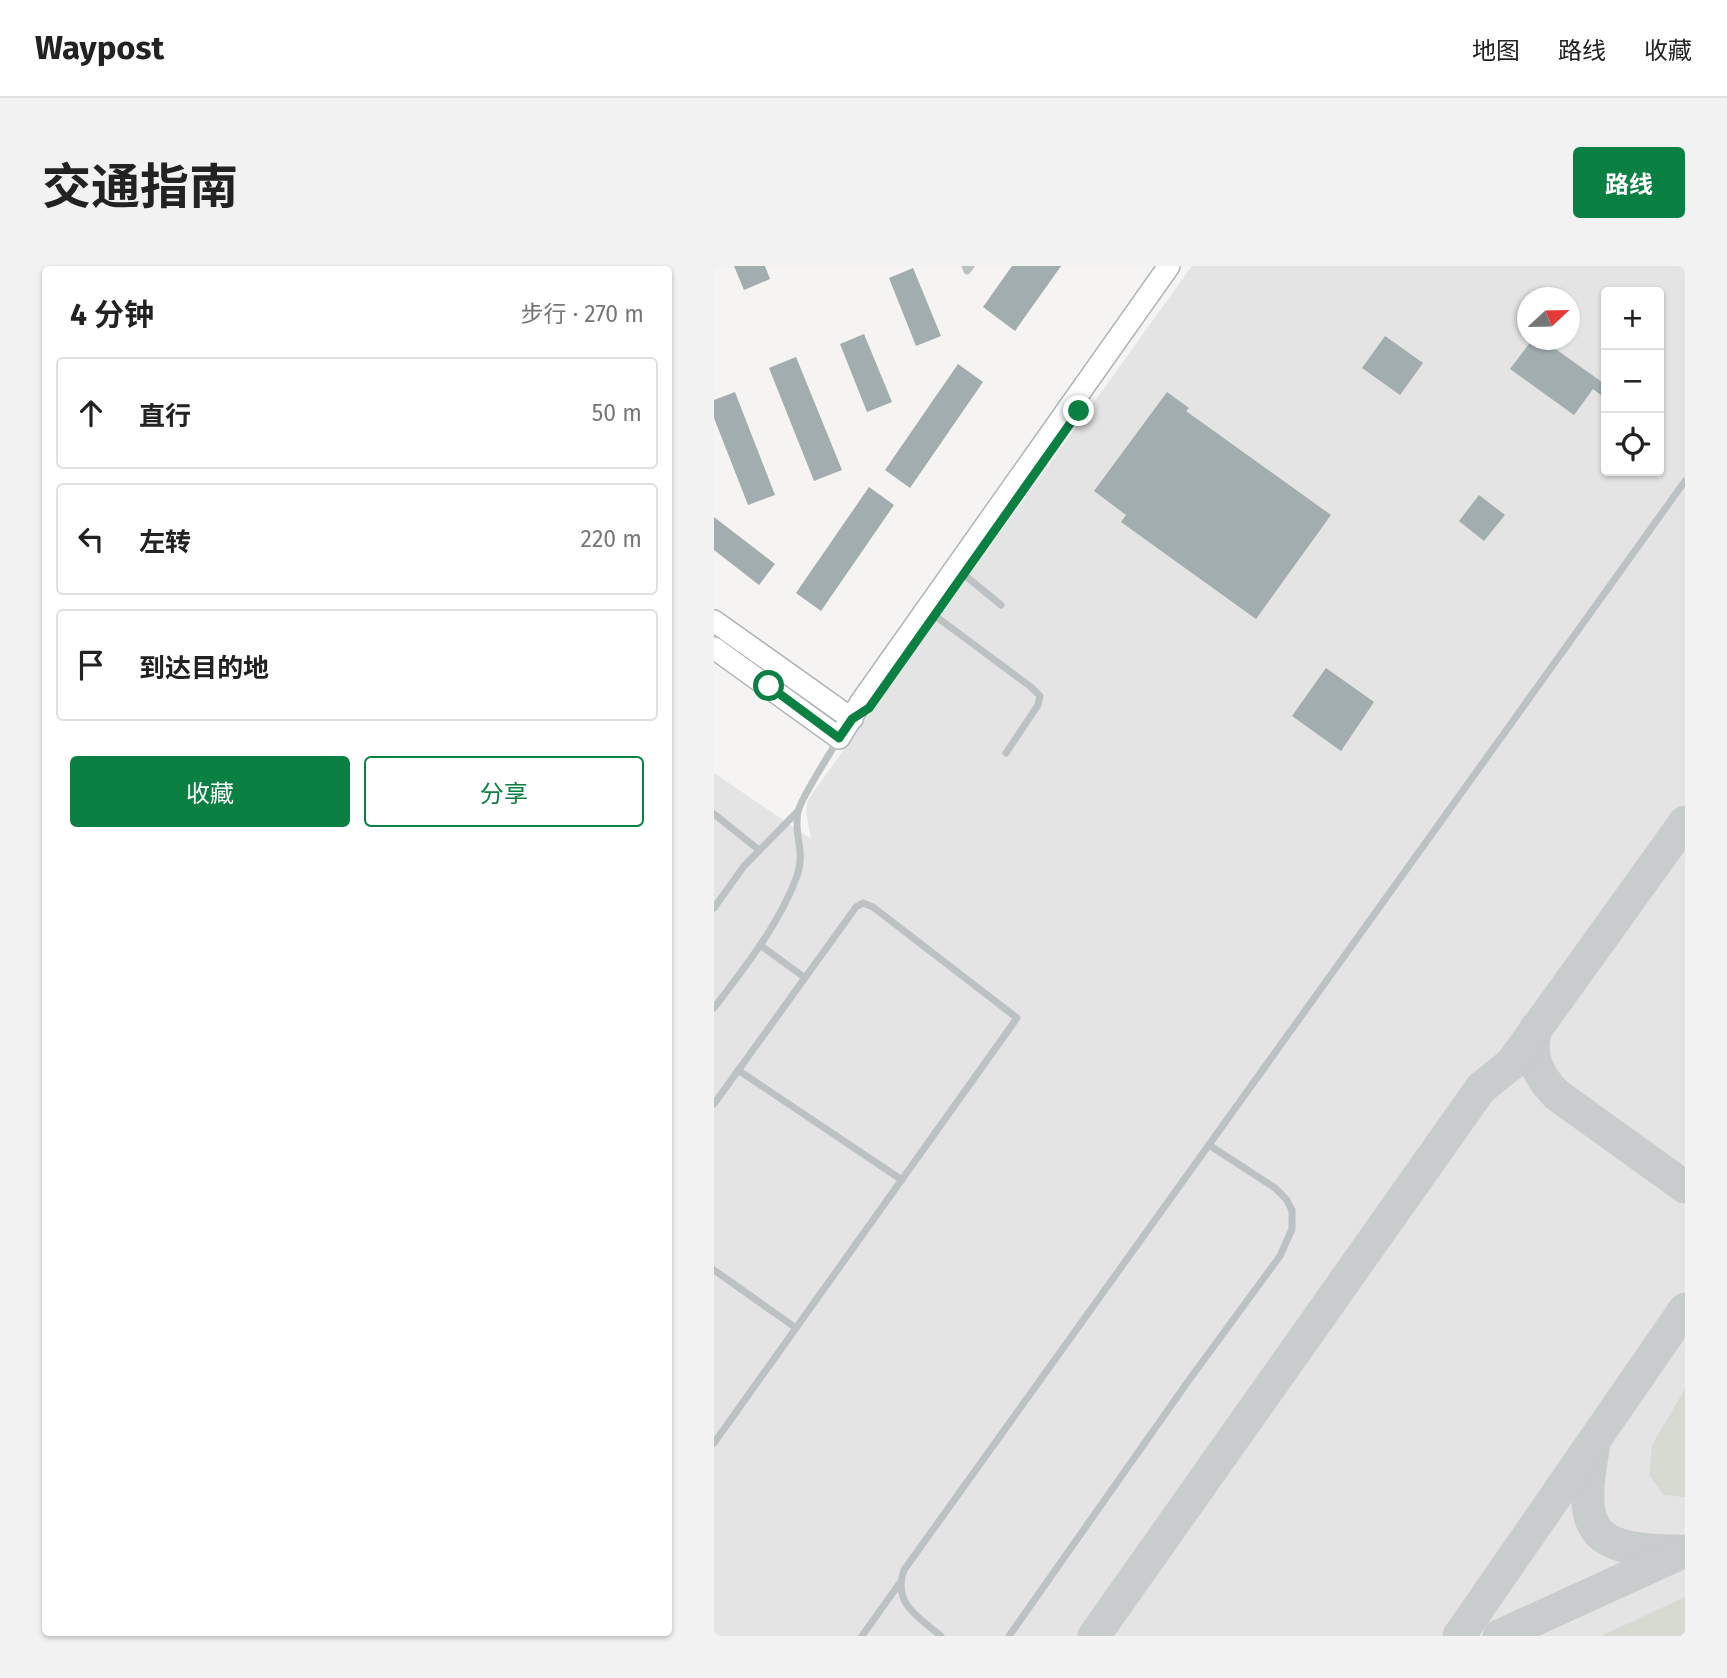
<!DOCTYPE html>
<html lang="zh">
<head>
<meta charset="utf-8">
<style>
  :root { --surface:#fff; --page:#f2f2f2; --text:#222; --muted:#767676; --line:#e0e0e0; --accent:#0b8043 }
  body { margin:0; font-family:"Fira Sans","Noto Sans SC",sans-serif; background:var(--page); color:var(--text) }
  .controls { position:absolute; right:21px; top:21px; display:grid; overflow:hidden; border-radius:7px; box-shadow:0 2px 5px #0004 }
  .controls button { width:63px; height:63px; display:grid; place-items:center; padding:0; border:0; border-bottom:2px solid var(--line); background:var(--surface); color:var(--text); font:35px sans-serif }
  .compass { position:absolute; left:803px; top:21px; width:63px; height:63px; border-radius:50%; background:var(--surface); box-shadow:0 2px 5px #0004; rotate:68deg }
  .stop { position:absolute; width:21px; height:21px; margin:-16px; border:5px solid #0b8043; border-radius:50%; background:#fff }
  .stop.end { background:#0b8043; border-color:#fff; box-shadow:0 2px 7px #0008 }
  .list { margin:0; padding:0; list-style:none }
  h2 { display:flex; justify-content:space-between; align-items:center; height:91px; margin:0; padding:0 28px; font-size:30px }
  h2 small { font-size:23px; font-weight:400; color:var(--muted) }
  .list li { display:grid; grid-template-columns:46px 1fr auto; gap:21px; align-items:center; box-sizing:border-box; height:112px; margin:0 14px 14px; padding:0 14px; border:2px solid var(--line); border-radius:7px }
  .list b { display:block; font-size:26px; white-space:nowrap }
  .list em { font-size:23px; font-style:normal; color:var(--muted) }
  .actions { display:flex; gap:14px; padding:21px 28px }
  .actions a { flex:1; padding:16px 0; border:2px solid var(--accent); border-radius:7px; text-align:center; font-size:24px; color:var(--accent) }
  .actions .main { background:var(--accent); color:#fff }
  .icon { flex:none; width:38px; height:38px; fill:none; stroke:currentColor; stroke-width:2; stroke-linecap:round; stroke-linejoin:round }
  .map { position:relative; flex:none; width:971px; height:1370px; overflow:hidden; border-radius:7px }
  header { display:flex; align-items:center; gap:42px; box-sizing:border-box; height:98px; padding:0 35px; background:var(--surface); border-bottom:2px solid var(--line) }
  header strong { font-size:33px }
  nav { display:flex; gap:38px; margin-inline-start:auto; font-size:24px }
  .intro { display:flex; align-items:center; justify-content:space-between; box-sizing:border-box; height:168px; padding:0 42px }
  h1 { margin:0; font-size:49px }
  .button { padding:18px 32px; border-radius:7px; background:var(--accent); color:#fff; font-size:24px; font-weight:700 }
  main { display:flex; gap:42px; padding:0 42px }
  aside { flex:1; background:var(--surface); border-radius:7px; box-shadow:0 2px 5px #0004 }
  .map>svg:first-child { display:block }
</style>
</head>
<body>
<header>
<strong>Waypost</strong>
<nav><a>地图</a><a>路线</a><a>收藏</a></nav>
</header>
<div class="intro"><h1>交通指南</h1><a class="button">路线</a></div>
<main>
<aside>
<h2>4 分钟<small>步行 · 270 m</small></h2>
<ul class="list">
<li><svg class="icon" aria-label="ahead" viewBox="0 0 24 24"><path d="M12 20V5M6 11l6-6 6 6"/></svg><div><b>直行</b></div><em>50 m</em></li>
<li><svg class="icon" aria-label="left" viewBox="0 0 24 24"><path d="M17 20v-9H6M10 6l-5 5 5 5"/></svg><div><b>左转</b></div><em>220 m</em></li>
<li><svg class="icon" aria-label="arrive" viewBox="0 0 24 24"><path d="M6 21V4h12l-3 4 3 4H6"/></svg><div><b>到达目的地</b></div></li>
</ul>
<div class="actions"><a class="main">收藏</a><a>分享</a></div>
</aside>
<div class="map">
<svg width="971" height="1370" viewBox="0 0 971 1370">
  <rect width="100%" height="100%" fill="#f5f4f2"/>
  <path fill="#e3e4e3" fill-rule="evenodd" d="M478 0H971V1370H0V507L97 573 92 546 93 537 98 528ZM892 26H945V205H892ZM814 32H856V74H814Z"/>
  <g fill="#d6dad1">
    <path d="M971 1123V1231L950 1229 935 1209 938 1179Z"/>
    <path d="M971 1331V1370H887Z"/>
  </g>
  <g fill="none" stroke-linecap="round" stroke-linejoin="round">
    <g stroke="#c8cccd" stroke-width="33">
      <path d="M822 762C814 789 823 809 843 829L971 921"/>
      <path d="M879 1184C863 1269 881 1284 964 1285"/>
      <path d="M380 1370 767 822 797 798 971 556"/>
      <path d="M745 1370 971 1043"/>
      <path d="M785 1370 971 1285"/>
    </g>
  </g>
  <g fill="#a1adaf">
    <path d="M20 0H51L56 13 30 24Z"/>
    <path d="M298 0H347L301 65 269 41Z"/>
    <path d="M199 2 227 70 202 80 175 12Z"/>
    <path d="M150 68 178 136 153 146 126 78Z"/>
    <path d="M671 70 709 97 686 129 648 102Z"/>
    <path d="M818 74H829L892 119V133L879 123 860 149 796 103Z"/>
    <path d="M82 91 128 204 100 215 55 102Z"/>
    <path d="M244 98 269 116 196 222 171 204Z"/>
    <path d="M21 126 61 229 34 239 0 152V134Z"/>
    <path d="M453 126 475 142 472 145 617 249 542 353 407 256 412 249 380 225Z"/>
    <path d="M155 221 180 239 107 345 82 327Z"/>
    <path d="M765 229 791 249 770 275 745 255Z"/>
    <path d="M0 251 61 298 45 319 0 284Z"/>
    <path d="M612 402 660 436 627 485 578 450Z"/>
  </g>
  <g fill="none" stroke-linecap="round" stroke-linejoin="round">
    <defs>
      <g id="secondary">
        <path d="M0 355 138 453"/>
        <path d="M0 382 125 472 147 436 455 0"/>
      </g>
    </defs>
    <use href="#secondary" stroke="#aeb6b8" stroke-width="24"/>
    <g stroke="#bcc2c3" stroke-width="7">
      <path d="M251 0 253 5 257 0"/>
      <path d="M248 307 287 339"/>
      <path d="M220 349 317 421 326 430 324 439 292 487"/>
      <path d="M0 548 45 584"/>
      <path d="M0 642 30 600 84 545"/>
      <path d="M46 679 90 711"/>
      <path d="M0 742C31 701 65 659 83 610 92 585 79 568 84 546 86 533 115 490 123 475"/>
      <path d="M24 804 188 914"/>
      <path d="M0 838 142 641 149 637 159 641 303 752 0 1177"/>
      <path d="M0 1004 82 1062"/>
      <path d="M148 1370 185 1318"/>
      <path d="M227 1370C204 1351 178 1337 190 1304L971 215"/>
      <path d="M295 1370 475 1114 566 990 578 963V944L572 933 561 922 495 879"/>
    </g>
    <use href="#secondary" stroke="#fff" stroke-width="21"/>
  </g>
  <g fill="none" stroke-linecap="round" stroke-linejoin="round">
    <path stroke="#0b8043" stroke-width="9" d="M55 420 125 472 138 453 155 442 365 145"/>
  </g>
</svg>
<div class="controls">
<button>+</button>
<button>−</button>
<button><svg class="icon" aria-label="locate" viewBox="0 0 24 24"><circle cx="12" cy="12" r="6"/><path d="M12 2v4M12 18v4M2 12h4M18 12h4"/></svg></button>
</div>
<svg class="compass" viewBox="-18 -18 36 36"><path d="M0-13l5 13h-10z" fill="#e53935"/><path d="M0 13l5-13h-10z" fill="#767676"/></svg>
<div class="stop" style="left:55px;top:420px"></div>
<div class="stop end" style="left:365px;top:145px"></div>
</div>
</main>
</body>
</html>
